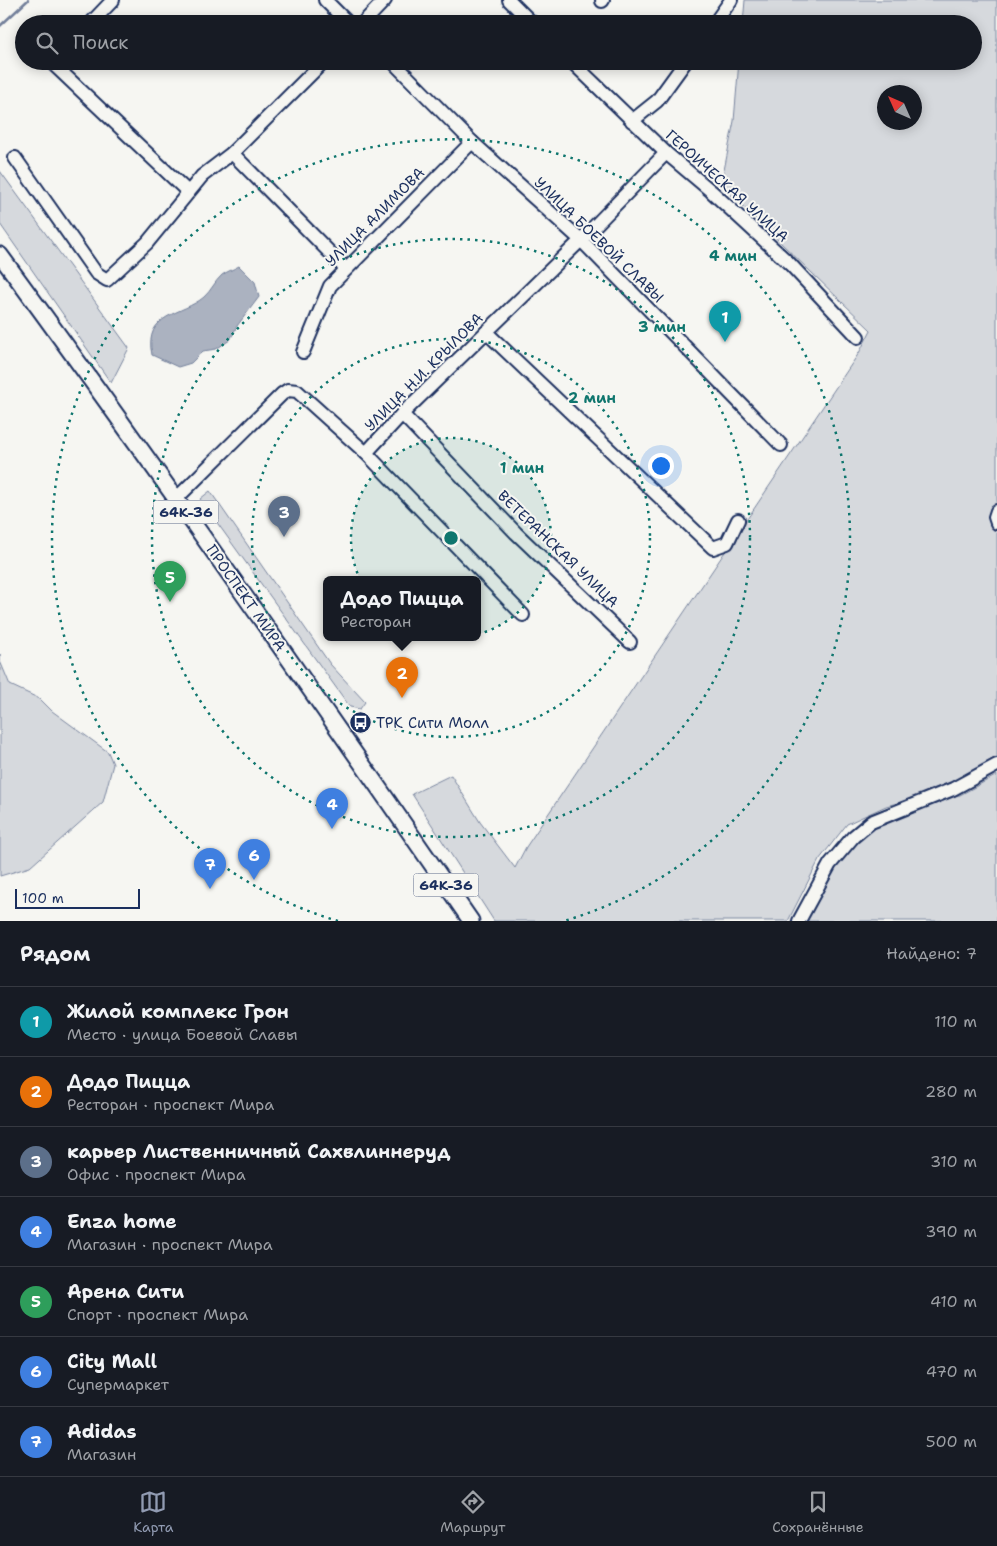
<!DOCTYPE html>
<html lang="ru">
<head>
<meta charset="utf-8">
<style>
  :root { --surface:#171b24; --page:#20242c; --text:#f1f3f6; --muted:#9ea1a6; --line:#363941; --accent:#919bb2 }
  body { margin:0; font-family:"Shantell Sans",sans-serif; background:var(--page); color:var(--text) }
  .compass { position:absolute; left:877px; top:85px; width:45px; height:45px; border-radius:50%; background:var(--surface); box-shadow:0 2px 12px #0003; rotate:315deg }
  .scale { position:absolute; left:15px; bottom:12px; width:125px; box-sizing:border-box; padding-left:5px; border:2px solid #1b2f5e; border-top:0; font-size:14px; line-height:18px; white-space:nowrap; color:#1b2f5e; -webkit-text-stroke:4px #f6f6f2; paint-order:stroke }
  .you { position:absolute; left:660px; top:465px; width:18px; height:18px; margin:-12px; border:4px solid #fff; border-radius:50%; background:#1a73e8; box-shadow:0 0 0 8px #1a73e833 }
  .badge { display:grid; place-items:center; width:32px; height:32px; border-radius:50%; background:var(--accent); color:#fff; font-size:16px; font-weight:700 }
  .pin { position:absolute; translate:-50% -41px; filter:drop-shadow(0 1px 2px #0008) }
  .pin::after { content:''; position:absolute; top:26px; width:18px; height:15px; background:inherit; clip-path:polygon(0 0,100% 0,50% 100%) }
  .popup { position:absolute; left:323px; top:576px; width:158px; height:65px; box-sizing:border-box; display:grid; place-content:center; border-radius:8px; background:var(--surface); filter:drop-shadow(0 1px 4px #0005); font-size:16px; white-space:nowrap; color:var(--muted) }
  .popup b { font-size:19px; color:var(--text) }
  .popup::after { content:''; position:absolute; left:50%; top:100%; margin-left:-10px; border:10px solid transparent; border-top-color:var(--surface) }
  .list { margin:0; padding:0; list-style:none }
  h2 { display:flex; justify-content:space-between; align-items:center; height:65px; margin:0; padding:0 20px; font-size:21px }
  h2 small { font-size:16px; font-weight:400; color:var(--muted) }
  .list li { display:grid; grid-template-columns:32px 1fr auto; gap:15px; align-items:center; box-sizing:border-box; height:70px; padding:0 20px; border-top:1px solid var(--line) }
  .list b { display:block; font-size:19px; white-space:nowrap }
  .list p { margin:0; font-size:16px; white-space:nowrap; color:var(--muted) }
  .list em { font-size:16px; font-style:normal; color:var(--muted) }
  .icon { flex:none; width:28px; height:28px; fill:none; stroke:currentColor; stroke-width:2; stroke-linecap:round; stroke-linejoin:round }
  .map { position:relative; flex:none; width:997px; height:921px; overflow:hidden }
  .search { position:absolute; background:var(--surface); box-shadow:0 2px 12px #0003; left:15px; right:15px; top:15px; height:55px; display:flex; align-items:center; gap:12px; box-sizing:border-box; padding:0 18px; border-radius:28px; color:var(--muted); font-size:19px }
  .sheet { height:555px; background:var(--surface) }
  nav { display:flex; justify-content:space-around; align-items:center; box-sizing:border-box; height:70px; border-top:1px solid var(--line); background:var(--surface); font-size:14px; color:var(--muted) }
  nav a { display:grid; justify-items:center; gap:2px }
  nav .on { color:var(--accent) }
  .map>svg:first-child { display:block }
</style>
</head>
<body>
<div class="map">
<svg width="997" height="921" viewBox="0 0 997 921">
  <rect width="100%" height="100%" fill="#f6f6f2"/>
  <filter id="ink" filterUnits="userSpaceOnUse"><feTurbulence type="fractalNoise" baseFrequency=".02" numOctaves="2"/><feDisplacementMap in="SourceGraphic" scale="10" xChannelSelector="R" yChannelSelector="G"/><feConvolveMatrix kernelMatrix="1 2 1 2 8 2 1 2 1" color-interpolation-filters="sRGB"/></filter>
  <g filter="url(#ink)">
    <g fill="#d6d9dd" stroke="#78849e" fill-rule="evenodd">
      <path d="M745 0H997V771L952 796 960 795 997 775V921H805L823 883 853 839 913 799 886 806 847 824 819 860 788 921H494L412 794 451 775 480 822 515 868 526 847 859 353 871 330 721 185 734 121 739 61H973V24H743ZM884 92H914V122H884Z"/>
      <path d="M0 171 129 348 111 383 0 224Z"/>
      <path d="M210 491 330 664 365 702 360 709 350 707 200 499Z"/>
      <path d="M0 654V661L10 685 40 699 52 711 108 752 113 764 103 802 30 867 0 876Z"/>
    </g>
    <path fill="#abb2c0" stroke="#717e99" d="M239 266 255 282 259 297 237 326 230 340 216 349 203 351 191 363 178 367 152 355C143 313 183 315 204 297 211 291 215 281 222 275 226 272 234 269 239 266Z"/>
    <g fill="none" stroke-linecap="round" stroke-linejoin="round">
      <path stroke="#717e99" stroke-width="2.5" d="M0 26 28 0"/>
      <defs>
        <g id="minor">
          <path d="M325 0 349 24"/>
          <path d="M509 0 533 24"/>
          <path d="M602 1 603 0"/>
          <path d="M90 24 113 0"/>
          <path d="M362 24 385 0"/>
          <path d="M714 24 731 0"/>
          <path d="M54 61 52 63 188 192"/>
          <path d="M392 61 472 142 581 240 781 445"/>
          <path d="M571 61 666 153 711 191 790 264 858 337"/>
          <path d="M632 121 657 101 686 61"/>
          <path d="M232 153 346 269"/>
          <path d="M15 158 96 273 107 280 147 243 202 176 232 153 324 61"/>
          <path d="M486 332 713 548 727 543 738 520"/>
          <path d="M303 352 330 286 472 142"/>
          <path d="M402 414 516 533 630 642"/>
          <path d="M366 453 402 414 581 240 666 153"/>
          <path d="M176 499 282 394 288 390 297 391 366 453 523 615"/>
          <path d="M997 511 995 517 997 523"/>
          <path d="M799 921 830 864 853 837 871 822 953 789 997 765"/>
        </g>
        <path id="major" d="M0 255C161 474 316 697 471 921"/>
      </defs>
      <use href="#minor" stroke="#1b2f5e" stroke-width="16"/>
      <use href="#major" stroke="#1b2f5e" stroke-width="19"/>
      <use href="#minor" stroke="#f6f6f2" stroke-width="12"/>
      <use href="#major" stroke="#f6f6f2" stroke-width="15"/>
    </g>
  </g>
  <circle cx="451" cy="538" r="100" fill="#0f766e" fill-opacity=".12"/>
  <g fill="none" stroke="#0f766e" stroke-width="2.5" stroke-dasharray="2.5 5">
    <circle cx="451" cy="538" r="100"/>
    <circle cx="451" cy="538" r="199"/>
    <circle cx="451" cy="538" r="299"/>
    <path d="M338 921A399 399 0 1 1 564 921"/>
  </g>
  <defs>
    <symbol id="bus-disc" viewBox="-11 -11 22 22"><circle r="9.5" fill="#1b2f5e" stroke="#f6f6f2"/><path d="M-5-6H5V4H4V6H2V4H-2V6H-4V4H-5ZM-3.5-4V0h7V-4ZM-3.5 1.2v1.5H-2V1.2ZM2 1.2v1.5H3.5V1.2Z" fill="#fff"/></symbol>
  </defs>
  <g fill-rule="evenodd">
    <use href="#bus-disc" x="348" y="710" width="25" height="25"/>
  </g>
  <g text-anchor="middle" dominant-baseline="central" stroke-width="4" stroke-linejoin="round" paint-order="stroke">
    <g fill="#f6f6f2" stroke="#5d6b8a" stroke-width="1">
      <rect x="153.5" y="500.5" width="65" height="23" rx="4"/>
      <rect x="413.5" y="873.5" width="65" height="23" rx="4"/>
    </g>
    <g font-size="14" font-weight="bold" fill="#1b2f5e">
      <text x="186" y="512">64К-36</text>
      <text x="446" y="885">64К-36</text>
    </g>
    <g font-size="15" fill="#1b2f5e" stroke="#f6f6f2">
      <text transform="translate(727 186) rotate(42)">ГЕРОИЧЕСКАЯ УЛИЦА</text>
      <text transform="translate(375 217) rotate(-45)">УЛИЦА АЛИМОВА</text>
      <text transform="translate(599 240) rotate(44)">УЛИЦА БОЕВОЙ СЛАВЫ</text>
      <text transform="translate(424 372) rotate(-45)">УЛИЦА Н.И. КРЫЛОВА</text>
      <text transform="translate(558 549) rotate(44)">ВЕТЕРАНСКАЯ УЛИЦА</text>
      <text transform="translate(246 598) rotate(55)">ПРОСПЕКТ МИРА</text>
    </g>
    <g font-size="15" fill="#1b2f5e" stroke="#f6f6f2" text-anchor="start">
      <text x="376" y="723">ТРК Сити Молл</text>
    </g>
  </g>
  <circle cx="451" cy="538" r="8" fill="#0f766e" stroke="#f6f6f2" stroke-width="2.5"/>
  <g font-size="15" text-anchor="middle" font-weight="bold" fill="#0f766e" stroke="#f6f6f2" stroke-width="4" stroke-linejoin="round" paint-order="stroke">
    <text x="733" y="261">4 мин</text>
    <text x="662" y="332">3 мин</text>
    <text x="592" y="403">2 мин</text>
    <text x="522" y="473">1 мин</text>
  </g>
</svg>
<svg class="compass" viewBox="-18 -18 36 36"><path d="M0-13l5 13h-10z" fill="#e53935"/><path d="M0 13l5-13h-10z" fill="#9ea1a6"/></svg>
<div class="scale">100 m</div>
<div class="you"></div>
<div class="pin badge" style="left:725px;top:342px;background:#0f9aa8">1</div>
<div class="pin badge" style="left:402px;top:698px;background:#e8710a">2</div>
<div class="popup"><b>Додо Пицца</b>Ресторан</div>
<div class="pin badge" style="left:284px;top:537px;background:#5c6f8a">3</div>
<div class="pin badge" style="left:332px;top:829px;background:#3f7fe0">4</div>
<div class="pin badge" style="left:170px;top:602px;background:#2e9e5b">5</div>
<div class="pin badge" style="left:254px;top:880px;background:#3f7fe0">6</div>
<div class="pin badge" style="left:210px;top:889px;background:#3f7fe0">7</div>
<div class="search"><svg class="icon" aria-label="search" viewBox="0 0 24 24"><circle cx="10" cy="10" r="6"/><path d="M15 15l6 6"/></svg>Поиск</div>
</div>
<section class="sheet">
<h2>Рядом<small>Найдено: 7</small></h2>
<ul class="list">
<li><span class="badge" style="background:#0f9aa8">1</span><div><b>Жилой комплекс Грон</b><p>Место · улица Боевой Славы</p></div><em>110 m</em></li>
<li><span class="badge" style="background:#e8710a">2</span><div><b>Додо Пицца</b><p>Ресторан · проспект Мира</p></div><em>280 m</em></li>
<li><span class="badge" style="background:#5c6f8a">3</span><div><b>карьер Лиственничный Сахвлиннеруд</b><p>Офис · проспект Мира</p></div><em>310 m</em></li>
<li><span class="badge" style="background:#3f7fe0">4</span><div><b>Enza home</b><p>Магазин · проспект Мира</p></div><em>390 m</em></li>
<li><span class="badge" style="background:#2e9e5b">5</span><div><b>Арена Сити</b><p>Спорт · проспект Мира</p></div><em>410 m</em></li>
<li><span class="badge" style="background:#3f7fe0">6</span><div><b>City Mall</b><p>Супермаркет</p></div><em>470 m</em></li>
<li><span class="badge" style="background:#3f7fe0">7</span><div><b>Adidas</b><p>Магазин</p></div><em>500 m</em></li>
</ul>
</section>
<nav>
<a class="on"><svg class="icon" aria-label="map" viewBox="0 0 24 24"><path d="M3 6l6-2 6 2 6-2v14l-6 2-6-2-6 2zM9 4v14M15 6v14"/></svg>Карта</a>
<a><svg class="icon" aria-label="directions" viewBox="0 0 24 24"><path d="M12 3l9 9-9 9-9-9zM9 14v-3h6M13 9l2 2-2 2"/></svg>Маршрут</a>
<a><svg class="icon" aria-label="saved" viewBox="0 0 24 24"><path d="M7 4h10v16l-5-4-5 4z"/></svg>Сохранённые</a>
</nav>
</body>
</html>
